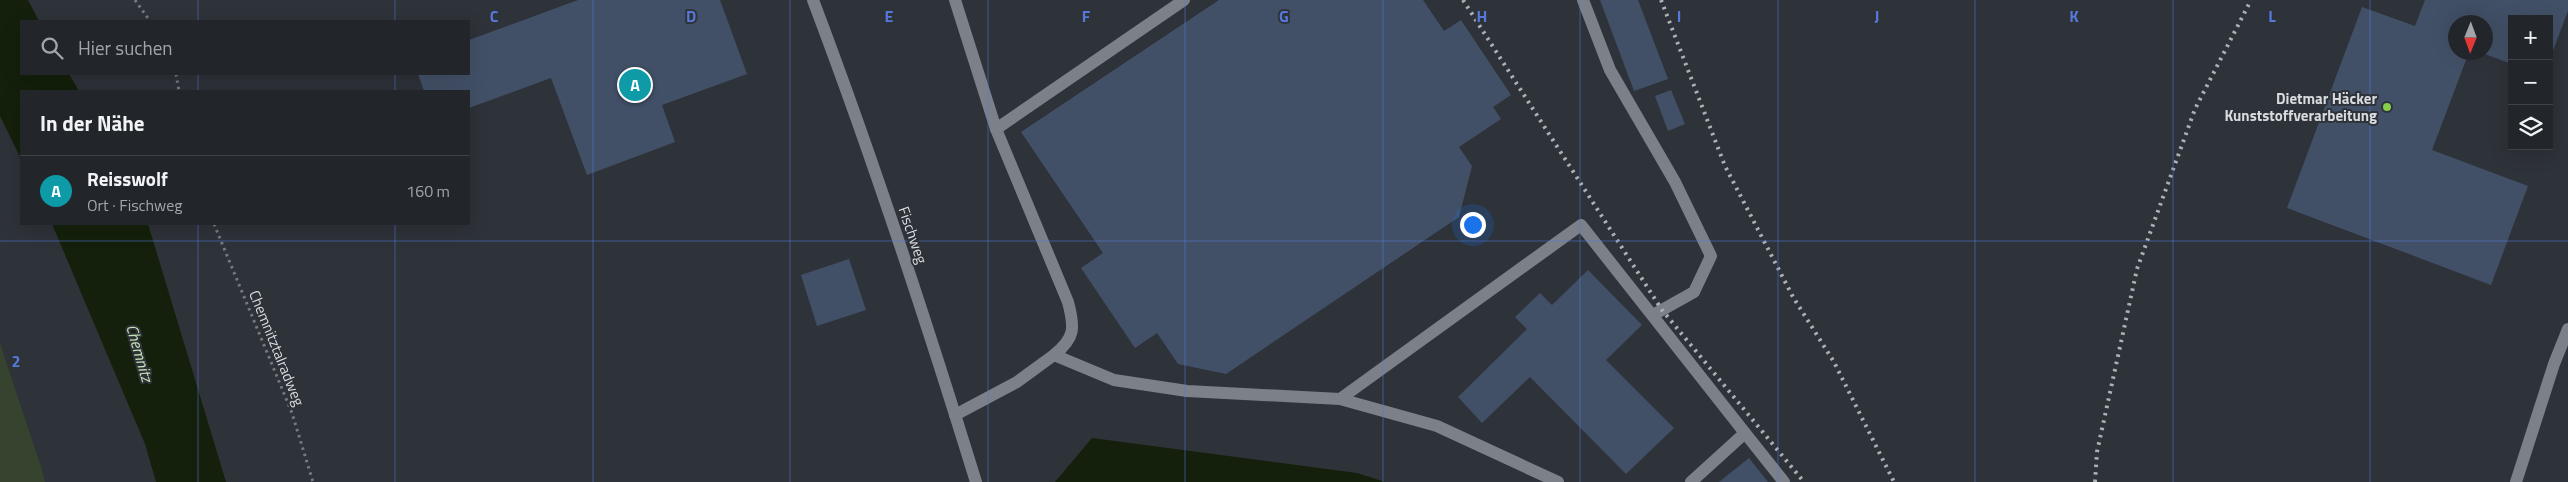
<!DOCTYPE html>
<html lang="de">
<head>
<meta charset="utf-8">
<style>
  :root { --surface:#22262b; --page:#2a2e33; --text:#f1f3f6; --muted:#a2a5a9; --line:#3f4347; --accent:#95b2f1 }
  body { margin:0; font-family:"Titillium Web",sans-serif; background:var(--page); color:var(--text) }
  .controls { position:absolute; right:15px; top:15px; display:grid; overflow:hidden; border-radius:0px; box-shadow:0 5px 20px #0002 }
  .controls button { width:45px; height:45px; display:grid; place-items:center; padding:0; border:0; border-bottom:1px solid var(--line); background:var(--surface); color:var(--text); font:25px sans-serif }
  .compass { position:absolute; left:2448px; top:15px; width:45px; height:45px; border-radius:50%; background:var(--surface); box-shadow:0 5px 20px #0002; rotate:181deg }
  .you { position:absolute; left:1472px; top:224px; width:18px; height:18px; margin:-12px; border:4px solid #fff; border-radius:50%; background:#1a73e8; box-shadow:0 0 0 8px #1a73e833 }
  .badge { display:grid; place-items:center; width:32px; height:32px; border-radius:50%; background:var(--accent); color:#fff; font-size:16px; font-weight:700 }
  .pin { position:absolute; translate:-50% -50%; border:2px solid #fff; box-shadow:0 1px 5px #0006 }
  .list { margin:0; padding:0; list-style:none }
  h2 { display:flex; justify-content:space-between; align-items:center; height:65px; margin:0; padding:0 20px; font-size:21px }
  h2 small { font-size:16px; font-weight:400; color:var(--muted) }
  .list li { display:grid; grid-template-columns:32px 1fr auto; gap:15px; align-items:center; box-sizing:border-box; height:70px; padding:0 20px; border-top:1px solid var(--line) }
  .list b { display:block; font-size:19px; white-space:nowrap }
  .list p { margin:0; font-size:16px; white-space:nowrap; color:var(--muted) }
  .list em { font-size:16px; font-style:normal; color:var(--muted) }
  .icon { flex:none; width:28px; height:28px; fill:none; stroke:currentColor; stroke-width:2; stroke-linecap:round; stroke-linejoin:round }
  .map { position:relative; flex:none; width:2568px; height:482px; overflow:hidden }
  .search { position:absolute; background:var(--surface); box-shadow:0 5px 20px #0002; left:20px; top:20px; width:450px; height:55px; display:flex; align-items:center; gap:12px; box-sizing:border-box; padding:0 18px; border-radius:0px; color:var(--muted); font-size:19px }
  .panel { position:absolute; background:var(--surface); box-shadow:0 5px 20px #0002; left:20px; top:90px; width:450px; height:135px; border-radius:0px }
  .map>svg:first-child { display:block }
</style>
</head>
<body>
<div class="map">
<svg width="2568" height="482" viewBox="0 0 2568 482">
  <rect width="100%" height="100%" fill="#2e3239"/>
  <path fill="#36432e" d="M0 343 41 467 45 482H0Z"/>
  <g fill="#14200b">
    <path d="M0 0H28L39 21H21V74H69L79 91H21V159L0 116Z"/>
    <path d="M52 224H148L226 482H156L145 444Z"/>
    <path d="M1092 438 1357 473 1385 482H1055Z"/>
  </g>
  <g fill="#425067">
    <path d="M578 0H720L747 74 662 105 675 142 587 175 551 78 469 108V91H424L418 74H469V40Z"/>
    <path d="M1219 0H1423L1444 31 1461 20 1511 95 1493 107 1501 119 1459 147 1472 166 1459 217 1226 374 1178 364 1157 333 1135 348 1081 268 1103 253 1021 132Z"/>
    <path d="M1600 0H1638L1668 79 1634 91Z"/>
    <path d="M2425 0H2568V11L2549 61V19H2512V64L2482 53 2486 52V22H2456V52H2469L2432 150 2528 186 2491 285 2287 208 2362 7 2415 26Z"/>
    <path d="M1671 90 1685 124 1668 131 1655 96Z"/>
    <path d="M849 259 866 310 817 326 801 275Z"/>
    <path d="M1588 270 1642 325 1606 360 1674 428 1626 474 1530 377 1482 423 1458 397 1527 329 1515 317 1540 293 1552 305Z"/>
    <path d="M1749 458 1768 482H1719Z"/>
  </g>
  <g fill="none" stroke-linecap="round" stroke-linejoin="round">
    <g stroke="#76797f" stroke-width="3" stroke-dasharray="2.5 4" stroke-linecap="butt">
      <path d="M135 0 150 21"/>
      <path d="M176 74 179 91"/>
      <path d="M214 224 292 413 313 482"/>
    </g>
    <g stroke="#7c8189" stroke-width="12">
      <path d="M813 0C873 158 926 320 976 482"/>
      <path d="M955 0 996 129 1068 302C1075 328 1075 338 1054 355"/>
      <path d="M1583 0 1610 70 1675 182 1711 256 1694 292 1653 315"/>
      <path d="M996 129 1184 0"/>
      <path d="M1340 399 1581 225 1745 433 1691 482"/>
      <path d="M955 415 1017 382 1054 355 1114 380 1187 391 1340 399 1437 426 1558 482"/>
      <path d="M1745 433 1784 482"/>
      <path d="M2516 482 2554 364 2568 329"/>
    </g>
    <g stroke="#adb0b5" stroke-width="4" stroke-dasharray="2.5 5" stroke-linecap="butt">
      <path d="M1463 0 1662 310 1804 482"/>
      <path d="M1661 0 1725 166 1793 297 1834 362 1894 482"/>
      <path d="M2095 482 2097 452 2137 269 2195 109 2251 0"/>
    </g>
  </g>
  <path fill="none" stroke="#5578da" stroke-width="1" stroke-opacity="0.55" d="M198 0V21M395 0V21M593 0V482M790 0V482M988 0V482M1185 0V482M1383 0V482M1580 0V482M1778 0V482M1975 0V482M2173 0V482M2370 0V482M198 74V91M395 74V91M198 224V482M395 224V482M0 241H2568"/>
  <circle fill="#87cf4a" stroke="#2e3239" stroke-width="2" cx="2387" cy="107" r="5"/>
  <g text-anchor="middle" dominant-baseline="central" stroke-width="4" stroke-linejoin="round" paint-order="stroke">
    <g font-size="15" font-weight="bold" fill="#d8dbdf" stroke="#2e3239" text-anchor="end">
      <text x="2377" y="98">Dietmar Häcker<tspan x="2377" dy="17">Kunststoffverarbeitung</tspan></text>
    </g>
    <g font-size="15" fill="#d8dbdf" stroke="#2e3239">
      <text transform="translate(913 235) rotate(71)">Fischweg</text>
      <text transform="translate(277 348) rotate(68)">Chemnitztalradweg</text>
    </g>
    <g font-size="16" font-style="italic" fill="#c7e4b4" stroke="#2e3239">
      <text transform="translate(140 353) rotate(74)">Chemnitz</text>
    </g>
  </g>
  <g font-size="16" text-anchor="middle" font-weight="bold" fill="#5578da" stroke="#2e3239" stroke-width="4" stroke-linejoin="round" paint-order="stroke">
    <text x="494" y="22">C</text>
    <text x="691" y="22">D</text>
    <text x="889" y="22">E</text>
    <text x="1086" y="22">F</text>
    <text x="1284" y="22">G</text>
    <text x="1482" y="22">H</text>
    <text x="1679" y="22">I</text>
    <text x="1877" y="22">J</text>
    <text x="2074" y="22">K</text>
    <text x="2272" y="22">L</text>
    <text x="16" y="367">2</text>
  </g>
</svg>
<div class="controls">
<button>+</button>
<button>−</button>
<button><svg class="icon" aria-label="layers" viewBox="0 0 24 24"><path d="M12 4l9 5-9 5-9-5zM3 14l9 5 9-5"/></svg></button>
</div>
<svg class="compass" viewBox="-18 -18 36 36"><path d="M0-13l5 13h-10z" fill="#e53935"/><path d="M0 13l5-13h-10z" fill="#a2a5a9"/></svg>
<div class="you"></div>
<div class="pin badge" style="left:635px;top:85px;background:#0f9aa8">A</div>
<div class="search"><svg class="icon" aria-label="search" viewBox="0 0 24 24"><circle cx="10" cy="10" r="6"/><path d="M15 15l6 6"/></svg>Hier suchen</div>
<section class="panel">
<h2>In der Nähe<small></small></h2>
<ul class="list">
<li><span class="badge" style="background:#0f9aa8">A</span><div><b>Reisswolf</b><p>Ort · Fischweg</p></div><em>160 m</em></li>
</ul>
</section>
</div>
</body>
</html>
